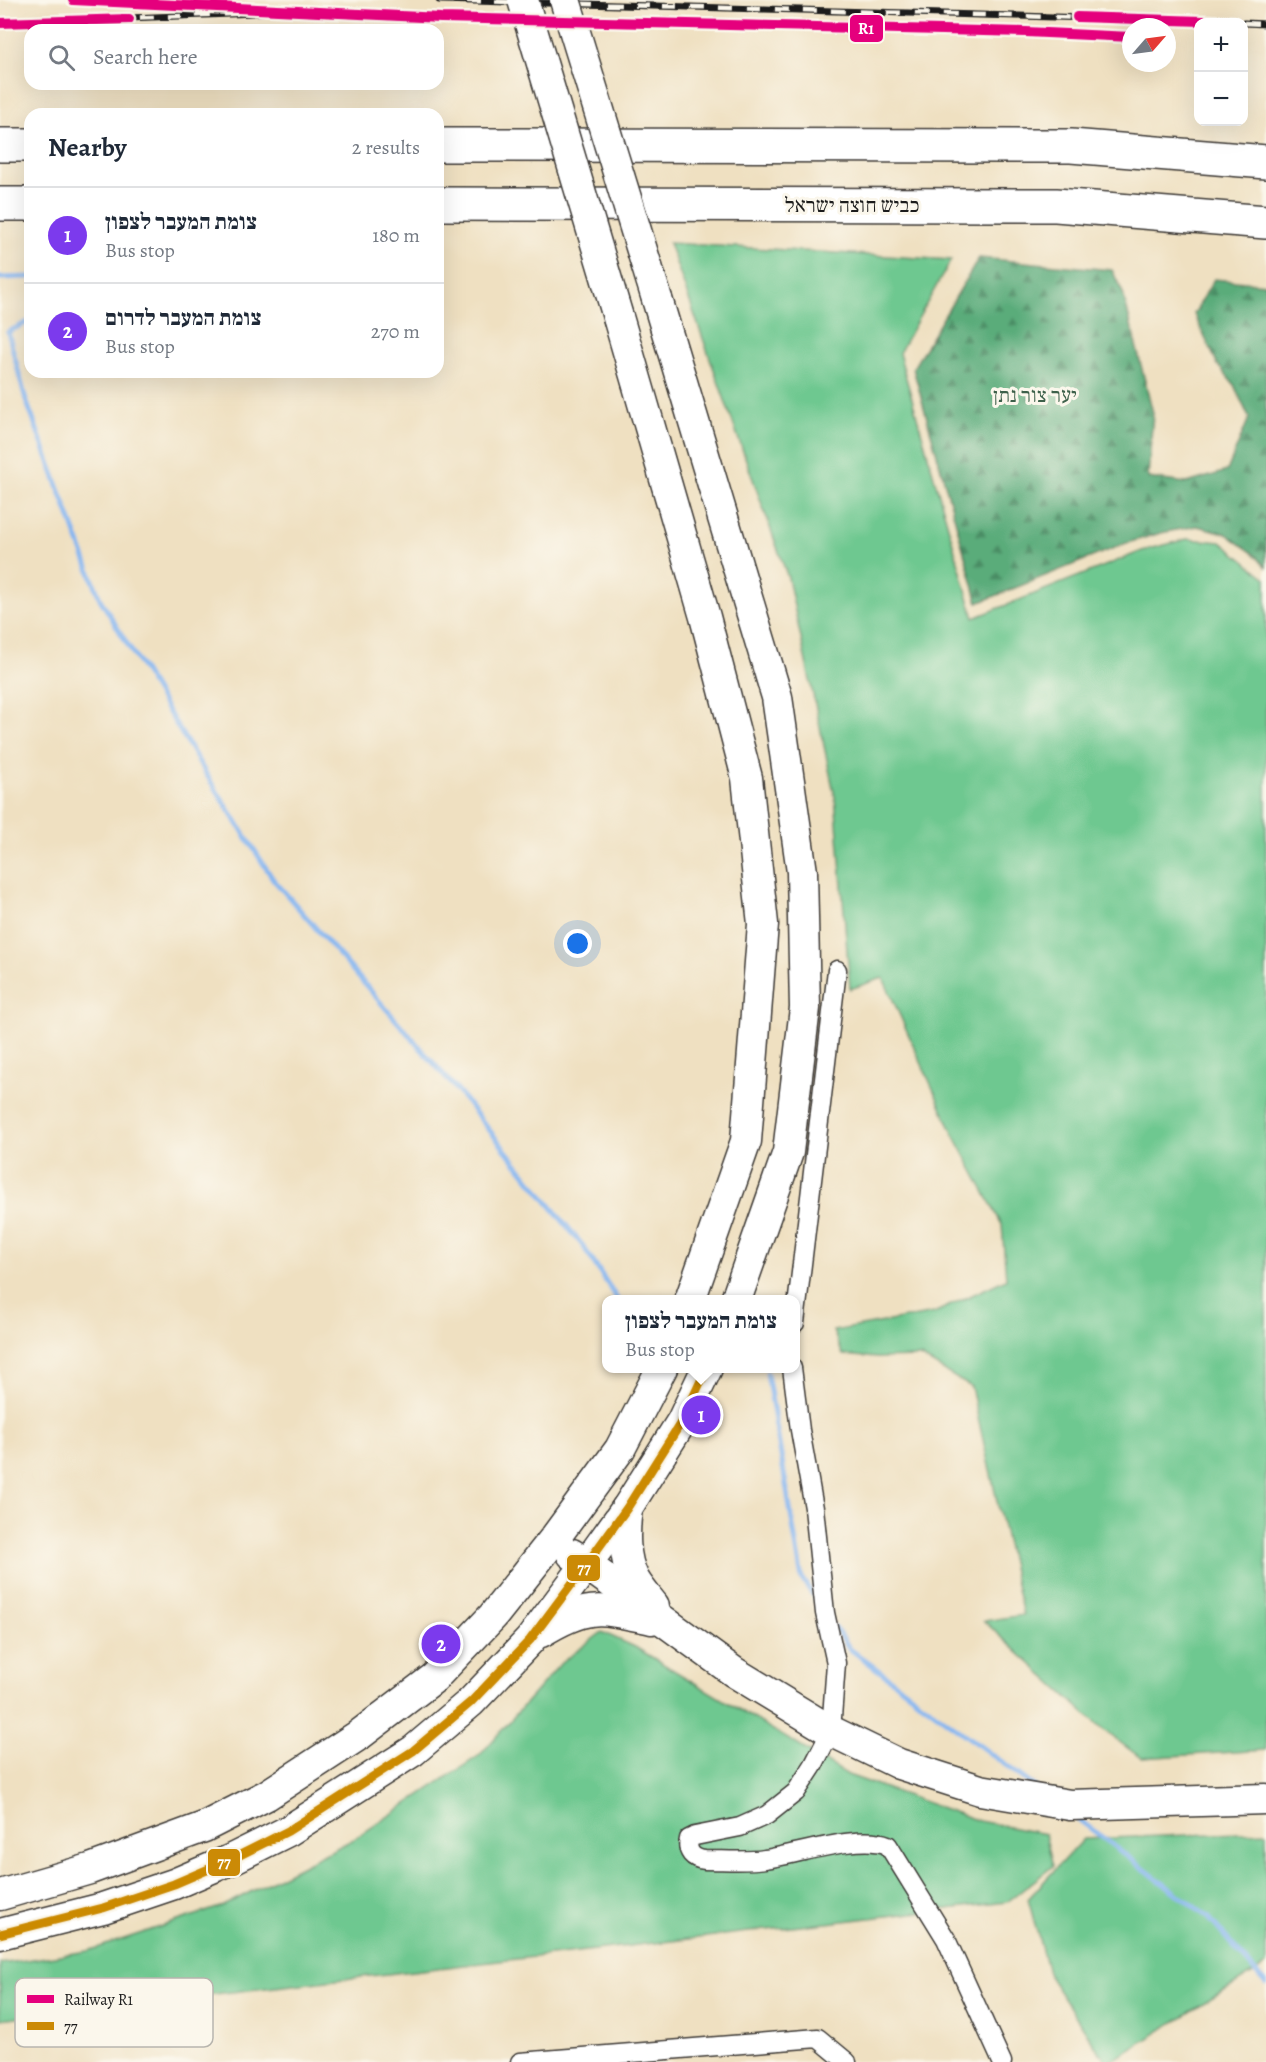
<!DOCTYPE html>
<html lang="en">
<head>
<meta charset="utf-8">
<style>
  :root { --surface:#fff; --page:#f6f6f7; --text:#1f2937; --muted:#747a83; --line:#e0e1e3; --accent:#7c3aed }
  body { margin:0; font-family:Alegreya,"Frank Ruhl Libre",serif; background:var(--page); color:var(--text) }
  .controls { position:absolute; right:18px; top:18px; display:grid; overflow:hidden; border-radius:12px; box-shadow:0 6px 24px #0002 }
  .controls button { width:54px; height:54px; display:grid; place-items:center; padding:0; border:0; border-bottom:2px solid var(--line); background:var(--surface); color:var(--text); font:30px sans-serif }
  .compass { position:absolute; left:1122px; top:18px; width:54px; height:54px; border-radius:50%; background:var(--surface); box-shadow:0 6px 24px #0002; rotate:62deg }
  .you { position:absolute; left:578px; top:944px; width:21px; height:21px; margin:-15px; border:4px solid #fff; border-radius:50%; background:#1a73e8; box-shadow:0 0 0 9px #1a73e833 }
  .badge { display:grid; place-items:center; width:39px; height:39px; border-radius:50%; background:var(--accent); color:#fff; font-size:20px; font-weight:700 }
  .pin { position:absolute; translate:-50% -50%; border:3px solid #fff; box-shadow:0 2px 6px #0006 }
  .popup { position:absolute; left:602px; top:1295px; width:198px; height:78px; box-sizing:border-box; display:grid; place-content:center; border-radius:12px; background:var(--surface); filter:drop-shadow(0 2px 4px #0005); font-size:20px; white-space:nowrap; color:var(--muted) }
  .popup b { font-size:22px; color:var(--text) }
  .popup::after { content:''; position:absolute; left:50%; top:100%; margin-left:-12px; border:12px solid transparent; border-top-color:var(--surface) }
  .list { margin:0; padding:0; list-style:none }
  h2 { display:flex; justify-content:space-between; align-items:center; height:78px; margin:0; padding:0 24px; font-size:26px }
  h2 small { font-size:20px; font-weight:400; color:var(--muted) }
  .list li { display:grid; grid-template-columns:39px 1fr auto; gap:18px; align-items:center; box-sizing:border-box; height:96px; padding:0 24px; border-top:2px solid var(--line) }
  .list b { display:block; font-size:22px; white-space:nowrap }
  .list p { margin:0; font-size:20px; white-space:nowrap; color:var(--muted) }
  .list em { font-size:20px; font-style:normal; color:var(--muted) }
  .icon { flex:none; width:33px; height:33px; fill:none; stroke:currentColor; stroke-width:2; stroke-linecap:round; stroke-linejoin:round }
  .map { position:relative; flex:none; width:1266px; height:2062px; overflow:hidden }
  .search { position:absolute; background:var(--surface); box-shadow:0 6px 24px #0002; left:24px; top:24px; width:420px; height:66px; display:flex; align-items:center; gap:15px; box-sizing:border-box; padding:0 21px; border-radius:18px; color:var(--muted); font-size:22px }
  .panel { position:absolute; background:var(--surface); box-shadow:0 6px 24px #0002; left:24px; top:108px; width:420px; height:270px; border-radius:18px }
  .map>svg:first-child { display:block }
</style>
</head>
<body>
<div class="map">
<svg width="1266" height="2062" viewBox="0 0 1266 2062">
  <defs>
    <pattern id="forest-firs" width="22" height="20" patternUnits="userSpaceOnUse" patternTransform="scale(1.5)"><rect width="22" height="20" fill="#5aac7a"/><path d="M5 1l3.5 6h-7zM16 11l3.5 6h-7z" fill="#4a8b63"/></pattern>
  </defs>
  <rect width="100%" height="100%" fill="#fbf7ec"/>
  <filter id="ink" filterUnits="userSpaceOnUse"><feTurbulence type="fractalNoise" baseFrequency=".0167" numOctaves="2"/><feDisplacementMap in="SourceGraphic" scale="12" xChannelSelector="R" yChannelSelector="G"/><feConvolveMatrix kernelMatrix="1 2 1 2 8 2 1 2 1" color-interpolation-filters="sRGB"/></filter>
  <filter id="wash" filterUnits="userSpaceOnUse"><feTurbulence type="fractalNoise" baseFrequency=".008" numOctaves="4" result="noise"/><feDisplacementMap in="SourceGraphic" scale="24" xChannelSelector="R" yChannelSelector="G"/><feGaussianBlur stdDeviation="1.35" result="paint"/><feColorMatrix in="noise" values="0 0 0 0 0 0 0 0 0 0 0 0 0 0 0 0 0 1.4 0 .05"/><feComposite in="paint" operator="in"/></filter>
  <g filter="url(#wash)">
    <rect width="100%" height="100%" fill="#efe0c1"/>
    <g fill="#6ec890" stroke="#457256" stroke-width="1.5">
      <path d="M669 243 951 260 899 353 974 618 1142 551 1187 539 1221 542 1266 578V1750L1141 1758 1101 1728 984 1621 1023 1615 971 1387 921 1357 877 1358 843 1355 833 1331 934 1313 1006 1279 1002 1225 952 1131 883 978 850 989 835 797 788 578Z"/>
      <path d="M602 1632 635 1647 848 1775 979 1821 1045 1834 1053 1866 1007 1902 0 2019V1964L88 1951 223 1906 354 1839 480 1755 561 1663Z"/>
      <path d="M1266 1832V1965L1110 2062H1106L1049 1976 1028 1899 1083 1839Z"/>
    </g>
    <path fill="url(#forest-firs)" stroke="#3b644b" stroke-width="1.5" d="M979 258 1112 270 1123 293 1153 413 1148 478 1187 483 1227 471 1249 418 1234 385 1218 365 1194 314 1214 279 1266 284V567L1254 554 1225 533 1197 526 1161 533 1127 543 978 603 913 368Z"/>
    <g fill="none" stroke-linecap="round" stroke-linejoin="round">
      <g stroke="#84b5f0" stroke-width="5">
        <path d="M0 278 30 277"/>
        <path d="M30 321 8 332 26 400 100 599 211 782 273 879 457 1090 583 1246 618 1300"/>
        <path d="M767 1373 802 1579 818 1602"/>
        <path d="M835 1627 850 1649 1035 1787"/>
        <path d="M1074 1816 1209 1918 1266 1984"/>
      </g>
    </g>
  </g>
  <g filter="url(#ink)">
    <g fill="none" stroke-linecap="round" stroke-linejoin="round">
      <defs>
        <g id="street">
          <path d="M795 1323 837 970"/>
          <path d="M792 1368 800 1430 814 1508 825 1613 836 1663 831 1731 813 1766 796 1792 767 1815 740 1827 695 1836 689 1839C686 1852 693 1859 705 1860 725 1860 746 1862 765 1859 797 1855 859 1833 888 1845L946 1939 1002 2062"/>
          <path d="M520 2062 818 2038 847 2062"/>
        </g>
        <g id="primary">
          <path d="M657 299 777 697 802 872 805 1008 788 1152 736 1300"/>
          <path d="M618 317 705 617 747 778 763 924 746 1141 690 1300"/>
          <path d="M627 1508C624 1532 623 1557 634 1579 639 1588 647 1597 654 1606"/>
          <path d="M572 1554 734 1672 831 1731 899 1764 980 1790 1070 1805 1266 1799"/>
          <path d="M541 1632C588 1603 600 1608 652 1619"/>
          <path d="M0 1895 90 1869 204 1827 267 1795 359 1735 434 1678 493 1616 554 1539 620 1449 662 1368"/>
          <path d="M0 1934 103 1908 174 1884 230 1860 288 1831 413 1751 471 1702 530 1640 586 1565 627 1508 682 1421 707 1368"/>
        </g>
        <g id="highway">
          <path d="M0 145H30"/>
          <path d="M438 145 1071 146 1266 162"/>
          <path d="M0 204H30"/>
          <path d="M438 204 1056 205 1266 222"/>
        </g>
      </defs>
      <use href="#street" stroke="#3c3935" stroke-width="21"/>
      <use href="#primary" stroke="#3c3935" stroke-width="33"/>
      <use href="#highway" stroke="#3c3935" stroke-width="36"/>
      <use href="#street" stroke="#fff" stroke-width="18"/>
      <use href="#primary" stroke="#fff" stroke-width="30"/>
      <use href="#highway" stroke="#fff" stroke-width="33"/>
      <defs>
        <g id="rail">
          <path d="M439 0 1234 22"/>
          <path d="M0 23 307 11"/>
          <path d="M1244 23 1266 24"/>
        </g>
      </defs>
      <use href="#rail" stroke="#1c1c1c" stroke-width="7"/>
      <use href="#rail" stroke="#fbf7ec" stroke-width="4.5" stroke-dasharray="14" stroke-linecap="butt"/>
      <defs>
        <g id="primary-bridge">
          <path d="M523 0 618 317"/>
          <path d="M565 0 657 299"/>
        </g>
      </defs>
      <use href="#primary-bridge" stroke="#3c3935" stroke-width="33" stroke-linecap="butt"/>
      <use href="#primary-bridge" stroke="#fff" stroke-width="30"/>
      <defs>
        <path id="bus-1" d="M0 1934 103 1908 174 1884 230 1860 288 1831 413 1751 471 1702 530 1640 586 1565 627 1508 682 1421 707 1368"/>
      </defs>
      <use href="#bus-1" stroke="#fbf7ec" stroke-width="14"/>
      <use href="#bus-1" stroke="#cb8a06" stroke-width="9"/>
      <defs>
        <g id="rail-1">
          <path d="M73 0 441 18 1026 32 1131 37"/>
          <path d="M1077 17 1234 22"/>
          <path d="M0 23 129 19"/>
        </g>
      </defs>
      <use href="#rail-1" stroke="#fbf7ec" stroke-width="15"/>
      <use href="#rail-1" stroke="#e5007d" stroke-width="10"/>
    </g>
  </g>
  <g text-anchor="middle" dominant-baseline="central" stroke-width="6" stroke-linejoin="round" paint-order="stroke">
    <g font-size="21" fill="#1c1c1c" stroke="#fbf7ec">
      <text x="852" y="205">כביש חוצה ישראל</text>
    </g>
    <g font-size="21" fill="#3d614a" stroke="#fbf7ec">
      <text x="1035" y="395">יער צור נתן</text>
    </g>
  </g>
  <rect x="15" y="1978" width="198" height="69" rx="9" fill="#fbf7ec" stroke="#b8b5ae" stroke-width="1.5"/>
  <rect x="27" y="1995" width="27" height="8" fill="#e5007d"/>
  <rect x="27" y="2022" width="27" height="8" fill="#cb8a06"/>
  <g font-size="16" fill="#1c1c1c">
    <text x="64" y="2005">Railway R1</text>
    <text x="64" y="2032">77</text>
  </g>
  <g stroke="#fbf7ec" stroke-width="2">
    <rect x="849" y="14" width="35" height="29" rx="6" fill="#e5007d"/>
    <rect x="566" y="1554" width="35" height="28" rx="6" fill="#cb8a06"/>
    <rect x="207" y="1848" width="34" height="29" rx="6" fill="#cb8a06"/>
  </g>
  <g font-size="16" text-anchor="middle" font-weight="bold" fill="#fff">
    <text x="866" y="34">R1</text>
    <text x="584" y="1574">77</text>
    <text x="224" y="1868">77</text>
  </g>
</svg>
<div class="controls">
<button>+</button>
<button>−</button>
</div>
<svg class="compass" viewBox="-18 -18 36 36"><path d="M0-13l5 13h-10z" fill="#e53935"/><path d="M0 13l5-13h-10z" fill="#747a83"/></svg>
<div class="you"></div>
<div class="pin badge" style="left:701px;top:1415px">1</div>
<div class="popup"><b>צומת המעבר לצפון</b>Bus stop</div>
<div class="pin badge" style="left:441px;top:1644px">2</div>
<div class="search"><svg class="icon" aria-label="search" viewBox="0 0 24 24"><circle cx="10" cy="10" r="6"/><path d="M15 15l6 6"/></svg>Search here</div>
<section class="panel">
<h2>Nearby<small>2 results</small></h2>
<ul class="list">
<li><span class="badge">1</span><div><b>צומת המעבר לצפון</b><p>Bus stop</p></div><em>180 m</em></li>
<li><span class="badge">2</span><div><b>צומת המעבר לדרום</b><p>Bus stop</p></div><em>270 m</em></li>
</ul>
</section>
</div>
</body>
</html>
